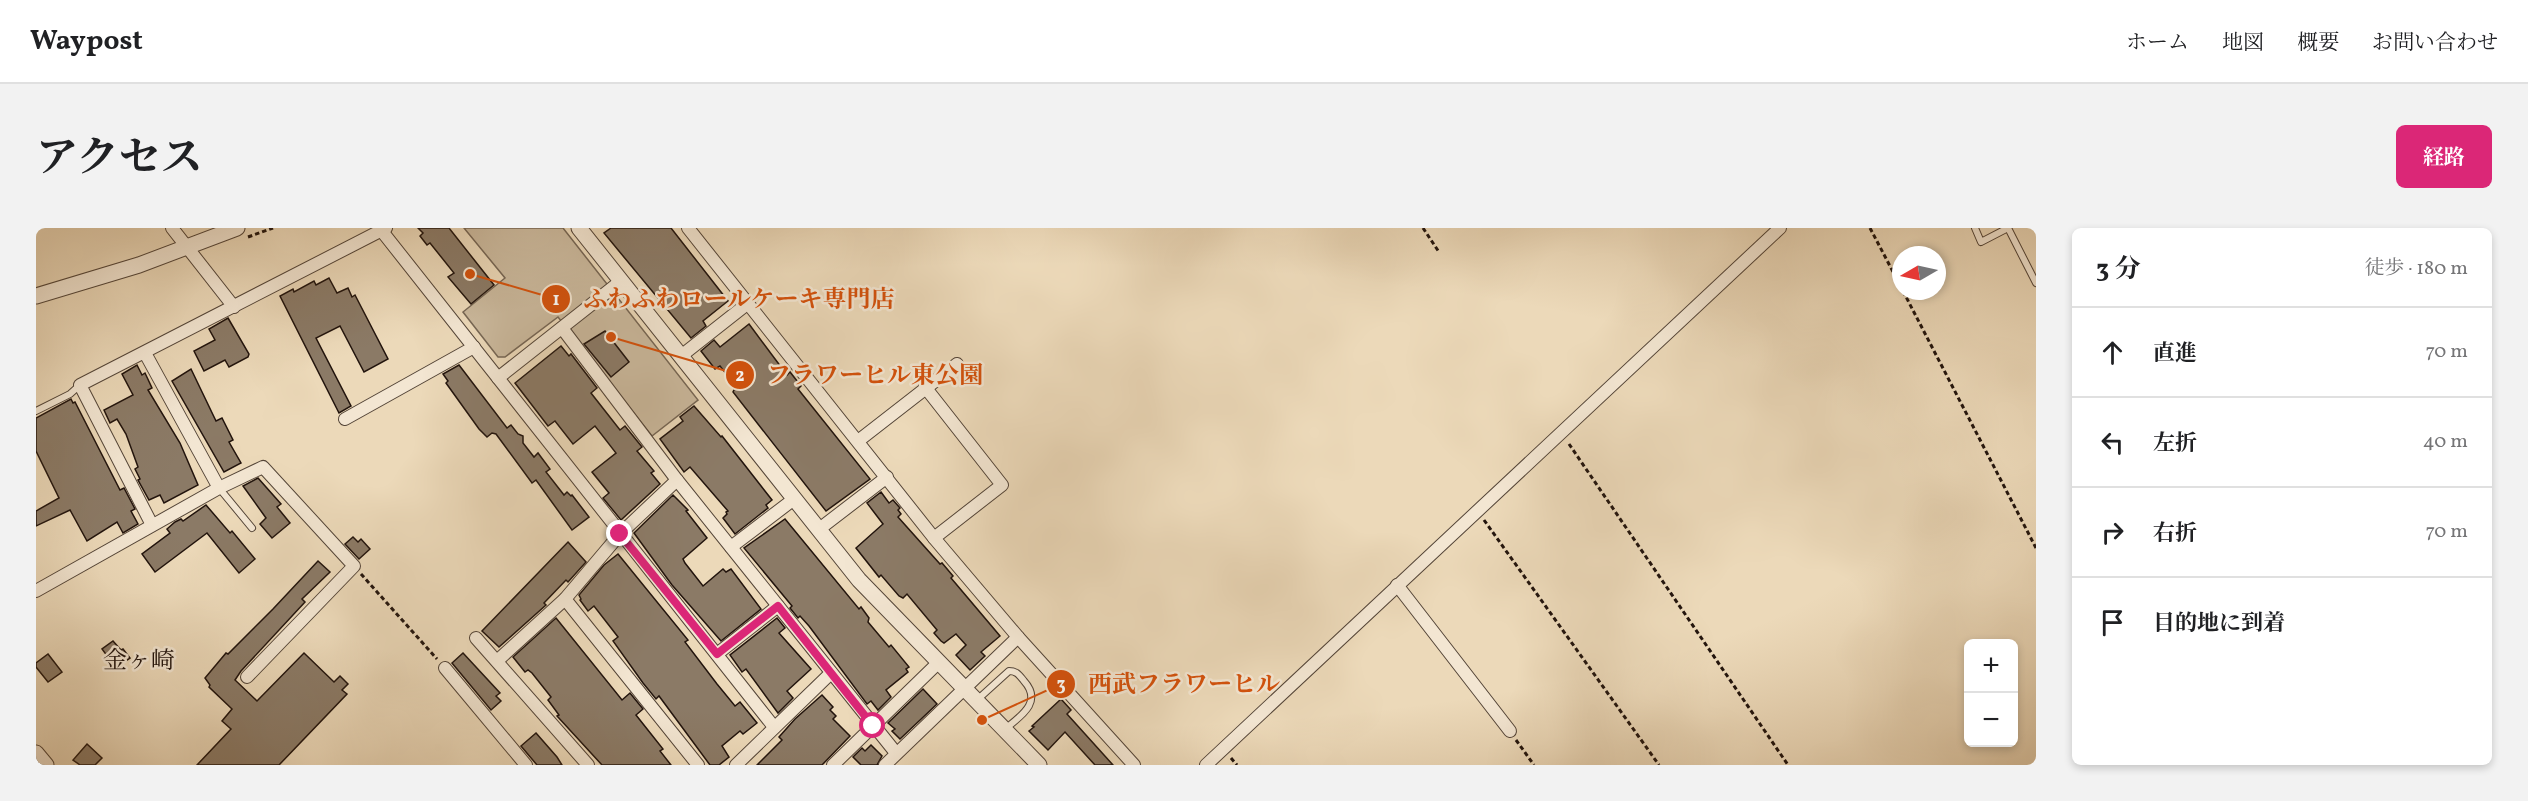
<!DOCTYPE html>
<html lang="ja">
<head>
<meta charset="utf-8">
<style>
  :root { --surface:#fff; --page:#f2f2f2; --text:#202124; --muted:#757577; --line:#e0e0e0; --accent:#db2777 }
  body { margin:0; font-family:Vollkorn,"Noto Serif JP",serif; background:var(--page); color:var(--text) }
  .controls { position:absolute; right:18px; bottom:18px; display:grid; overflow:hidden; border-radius:9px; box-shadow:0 3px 9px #0003 }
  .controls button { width:54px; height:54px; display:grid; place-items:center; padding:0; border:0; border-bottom:2px solid var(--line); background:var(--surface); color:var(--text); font:30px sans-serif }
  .compass { position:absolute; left:1856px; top:18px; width:54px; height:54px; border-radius:50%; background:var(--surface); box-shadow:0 3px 9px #0003; rotate:261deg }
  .stop { position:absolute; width:18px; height:18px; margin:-14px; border:4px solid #db2777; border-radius:50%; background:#fff }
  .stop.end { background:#db2777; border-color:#fff; box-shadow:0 2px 6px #0008 }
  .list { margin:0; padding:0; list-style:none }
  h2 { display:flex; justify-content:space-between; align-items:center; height:78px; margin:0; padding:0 24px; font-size:26px }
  h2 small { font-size:20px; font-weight:400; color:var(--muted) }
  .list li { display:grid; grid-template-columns:39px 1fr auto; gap:18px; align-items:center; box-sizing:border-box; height:90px; padding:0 24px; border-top:2px solid var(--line) }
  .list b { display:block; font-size:22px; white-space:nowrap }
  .list em { font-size:20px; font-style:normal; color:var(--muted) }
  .icon { flex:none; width:33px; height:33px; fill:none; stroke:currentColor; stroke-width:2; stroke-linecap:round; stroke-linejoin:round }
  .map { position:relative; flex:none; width:2000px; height:537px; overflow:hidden; border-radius:9px }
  header { display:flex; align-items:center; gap:36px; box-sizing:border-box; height:84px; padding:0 30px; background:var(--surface); border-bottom:2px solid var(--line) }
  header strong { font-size:28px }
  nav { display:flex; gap:33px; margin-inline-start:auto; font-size:21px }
  .intro { display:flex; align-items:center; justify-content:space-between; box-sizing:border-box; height:144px; padding:0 36px }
  h1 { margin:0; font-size:42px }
  .button { padding:15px 27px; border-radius:9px; background:var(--accent); color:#fff; font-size:21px; font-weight:700 }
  main { display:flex; gap:36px; padding:0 36px }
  aside { flex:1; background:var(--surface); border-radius:9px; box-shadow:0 3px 9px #0003 }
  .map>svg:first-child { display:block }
</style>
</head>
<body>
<header>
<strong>Waypost</strong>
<nav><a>ホーム</a><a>地図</a><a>概要</a><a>お問い合わせ</a></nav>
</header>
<div class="intro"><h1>アクセス</h1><a class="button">経路</a></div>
<main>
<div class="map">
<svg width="2000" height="537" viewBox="0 0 2000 537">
  <rect width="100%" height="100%" fill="#ecd9b9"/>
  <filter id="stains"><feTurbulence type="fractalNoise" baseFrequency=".00333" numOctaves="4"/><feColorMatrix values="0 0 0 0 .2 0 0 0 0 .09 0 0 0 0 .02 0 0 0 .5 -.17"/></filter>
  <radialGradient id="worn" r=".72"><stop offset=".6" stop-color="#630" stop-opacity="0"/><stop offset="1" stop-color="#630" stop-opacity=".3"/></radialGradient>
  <path fill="#cab89c" stroke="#766654" stroke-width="1.5" d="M428 0H527L662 172 616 208 522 89 469 129H462L427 84 469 50Z"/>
  <g fill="#8b7a66" stroke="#22140d" stroke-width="1.5">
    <path d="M382 0H413L458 57 435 76 412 49 418 45 394 15 391 17 384 8 387 5Z"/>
    <path d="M575 0H635L692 73 667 93 670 98 655 110 568 5Z"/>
    <path d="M293 50 301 65 312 60 316 69 319 67 352 131 328 144 304 98 280 110 315 178 303 185 244 68 257 61 258 64 278 53 280 57Z"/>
    <path d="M192 90 213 126 212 129 193 139 189 132 168 143 158 123 179 112 173 101Z"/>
    <path d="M713 96 751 147 754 144 765 158 762 161 834 251 790 283 697 164 700 158 684 138 679 141 665 123 678 112 684 119Z"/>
    <path d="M569 103 593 134 575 149 548 116Z"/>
    <path d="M525 118 533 128 535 126 561 160 555 165 584 202 589 198 606 219 601 223 618 243 615 245 624 256 585 292 567 270 573 265 556 244 580 225 559 198 537 216 519 193 512 198 479 155Z"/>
    <path d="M101 137 106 147 109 145 116 160 112 162 144 215 162 257 128 275 124 267 113 272 102 252 104 251 99 241 102 239 90 206 81 191 74 195 68 182 97 167 86 146Z"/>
    <path d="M423 137 471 200 475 197 482 206 487 208V215L498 229 502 225 514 241 510 244 528 267 531 264 535 268 536 267 553 289 536 302 500 252 496 255 460 206 456 205 451 209 443 201 410 155 412 153 407 146Z"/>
    <path d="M155 141 180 193 186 190 197 212 193 214 205 235 188 244 136 153Z"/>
    <path d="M35 171 37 175 39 174 84 262 88 260 99 281 95 283 102 296 87 305 81 294 51 313 34 282 0 298V283L23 270 0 223V190Z"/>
    <path d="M658 178 685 209 686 208 736 272 730 277 732 280 699 306 687 290 691 286 690 284 692 283 654 239 648 244 624 211 647 193 644 189Z"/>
    <path d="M222 250 245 276 241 279 254 295 236 310 224 296 230 290 207 258Z"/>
    <path d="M845 264 853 275 857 272 864 280 862 282 865 286 862 289 904 336 906 335 917 348 915 350 964 408 945 424 949 428 934 442 920 427 930 417 920 406 908 415 905 413 898 405 901 402 871 366 867 370 863 368 845 347 843 349 820 320 847 296 831 275Z"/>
    <path d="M637 267 652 282 650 283 671 310 647 331 649 335 667 358 687 341 690 344 695 341 725 381 685 413 636 357 598 305Z"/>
    <path d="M170 277 194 305 196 303 219 331 203 345 171 305 119 344 106 326 134 305 131 301 139 294 145 291 147 293Z"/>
    <path d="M749 291 823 381 825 379 833 390 832 394 853 419 855 417 873 439 870 441 872 444 850 462 855 469 842 482 835 473 831 476 773 398 764 388 762 390 754 380 756 378 708 320Z"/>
    <path d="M317 309 322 314 325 311 334 321 323 331 309 316Z"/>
    <path d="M532 314 550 334 532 354 530 352 508 375 510 377 463 419 446 403Z"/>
    <path d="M582 326 652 412 649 414 681 456 699 478 704 474 721 495 707 506 704 503 686 518 693 529 683 537H674L623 468 620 471 607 455 577 413 582 409 558 378 552 383 544 372 545 371 543 367 568 337Z"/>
    <path d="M282 333 294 344 266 371 269 374 205 443 199 452 221 473 268 425 298 454 304 448 312 456 306 462 311 466 243 537H161L195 501 186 493 196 481 173 459 174 457 169 450 190 425 192 426 237 381Z"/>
    <path d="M520 390 586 472 594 465 607 481 600 487 627 521 624 523 635 537H566L521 488 523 487 512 472 515 469 496 445 492 442 489 444 477 429Z"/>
    <path d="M741 390 749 400 743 405 775 441 751 463 757 470 742 485 710 441 706 444 694 427Z"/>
    <path d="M77 413 85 422 87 421 94 430 80 440 66 421Z"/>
    <path d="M427 425 464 465 460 468 465 473 455 482 416 435Z"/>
    <path d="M12 426 26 444 12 454 0 439V435Z"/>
    <path d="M887 461 901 476 864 511 856 503 859 501 852 495Z"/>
    <path d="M786 467 797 479 794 482 800 488 797 491 814 508 786 537H721L746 512 743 509 759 491Z"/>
    <path d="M1025 471 1035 482 1031 486 1077 537H1059L1029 504 1012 522 993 503 998 499 996 498Z"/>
    <path d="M500 505 521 529 526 537H501L485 518Z"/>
    <path d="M51 516 66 530 59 537H44L37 532Z"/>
    <path d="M835 517 846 528 841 537H825L817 529 826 520 829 523Z"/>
  </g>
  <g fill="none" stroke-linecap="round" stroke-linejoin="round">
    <defs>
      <g id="service">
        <path d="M1939 0 1945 14 1972 0"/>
        <path d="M1972 0 2000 55"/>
        <path d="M0 183 34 166 44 157"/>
        <path d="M183 260 216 300"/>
        <path d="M941 472 973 443C981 443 983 447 988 453 1007 474 985 488 969 501"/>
      </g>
      <g id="minor">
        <path d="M136 0 198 79"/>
        <path d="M652 0 898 310 982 409 1098 537"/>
        <path d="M345 2 738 499"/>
        <path d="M526 100 641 252 860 525"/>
        <path d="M109 125 183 260"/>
        <path d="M645 128 711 76"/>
        <path d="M462 150 585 53"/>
        <path d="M889 159 966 257 898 310"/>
        <path d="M309 191 438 119"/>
        <path d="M822 213 921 136"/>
        <path d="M116 297 44 157 350 0"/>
        <path d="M782 302 851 249"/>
        <path d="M695 319 758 271"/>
        <path d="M1361 357 1474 503"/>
        <path d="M0 363 183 260 227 239 318 338 211 449"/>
        <path d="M529 371 662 537"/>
        <path d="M440 410 552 537"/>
        <path d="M681 426 742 378"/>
        <path d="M461 433 529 371 584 306 641 252"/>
        <path d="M409 440 490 537"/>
        <path d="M700 537 795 445"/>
        <path d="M797 537 902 435"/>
        <path d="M849 537 982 409"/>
        <path d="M1170 537 1744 0"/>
      </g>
      <g id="tertiary">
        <path d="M543 0 823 352 1003 537"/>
        <path d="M0 68 103 37 201 0"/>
        <path d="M0 525 10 537"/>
      </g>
    </defs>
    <use href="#service" stroke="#544538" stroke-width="8"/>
    <use href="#minor" stroke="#544538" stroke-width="14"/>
    <use href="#tertiary" stroke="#544538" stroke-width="17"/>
    <g stroke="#22140d" stroke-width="3" stroke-dasharray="4.5 3" stroke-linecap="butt">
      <path d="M1387 0 1403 24"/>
      <path d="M1834 0 1865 59"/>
      <path d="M212 9 237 0"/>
      <path d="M1867 63 2000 320"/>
      <path d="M1533 216 1752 537"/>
      <path d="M1448 292 1623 537"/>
      <path d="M325 346 401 431"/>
      <path d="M1480 512 1498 537"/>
      <path d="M1195 530 1201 537"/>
    </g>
    <use href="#service" stroke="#f3e6d2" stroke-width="6"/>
    <use href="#minor" stroke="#f3e6d2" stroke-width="12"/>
    <use href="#tertiary" stroke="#f3e6d2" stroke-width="15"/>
  </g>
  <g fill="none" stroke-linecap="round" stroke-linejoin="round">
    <path stroke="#db2777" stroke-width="8" d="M584 306 681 426 742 378 837 498"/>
  </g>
  <g text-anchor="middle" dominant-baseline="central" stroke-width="5" stroke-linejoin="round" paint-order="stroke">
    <g font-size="24" fill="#22140d" stroke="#f3e6d2">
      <text x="103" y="434">金ヶ崎</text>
    </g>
  </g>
  <path fill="none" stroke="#d4520c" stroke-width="2" d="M434 46L520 71M575 109L704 147M946 492L1025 456"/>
  <g fill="#d4520c" stroke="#f3e6d2" stroke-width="2">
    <circle cx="434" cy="46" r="6"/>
    <circle cx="575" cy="109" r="6"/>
    <circle cx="946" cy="492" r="6"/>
    <circle cx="520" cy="71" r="15"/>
    <circle cx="704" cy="147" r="15"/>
    <circle cx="1025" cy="456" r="15"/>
  </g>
  <g font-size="18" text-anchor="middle" font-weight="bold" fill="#fff">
    <text x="520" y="77">1</text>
    <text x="704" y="153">2</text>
    <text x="1025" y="462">3</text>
  </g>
  <g font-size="24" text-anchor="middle" font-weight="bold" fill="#d4520c" stroke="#f3e6d2" stroke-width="5" stroke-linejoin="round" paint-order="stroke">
    <text x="703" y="79">ふわふわロールケーキ専門店</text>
    <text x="839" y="155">フラワーヒル東公園</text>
    <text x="1148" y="464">西武フラワーヒル</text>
  </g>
  <rect width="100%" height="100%" filter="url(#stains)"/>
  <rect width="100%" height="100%" fill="url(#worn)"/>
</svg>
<div class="controls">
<button>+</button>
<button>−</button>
</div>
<svg class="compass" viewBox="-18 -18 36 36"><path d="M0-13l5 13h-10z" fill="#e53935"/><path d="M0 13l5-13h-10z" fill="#757577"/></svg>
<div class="stop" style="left:837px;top:498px"></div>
<div class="stop end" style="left:584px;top:306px"></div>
</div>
<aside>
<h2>3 分<small>徒歩 · 180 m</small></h2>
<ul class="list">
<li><svg class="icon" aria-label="ahead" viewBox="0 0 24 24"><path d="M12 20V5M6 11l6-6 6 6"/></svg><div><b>直進</b></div><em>70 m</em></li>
<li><svg class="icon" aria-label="left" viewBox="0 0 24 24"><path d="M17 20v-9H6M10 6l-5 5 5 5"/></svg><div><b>左折</b></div><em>40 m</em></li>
<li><svg class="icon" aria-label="right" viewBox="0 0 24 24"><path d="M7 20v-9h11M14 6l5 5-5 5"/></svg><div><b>右折</b></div><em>70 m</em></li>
<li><svg class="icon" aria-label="arrive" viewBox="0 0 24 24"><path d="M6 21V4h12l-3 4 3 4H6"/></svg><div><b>目的地に到着</b></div></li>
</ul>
</aside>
</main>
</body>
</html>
